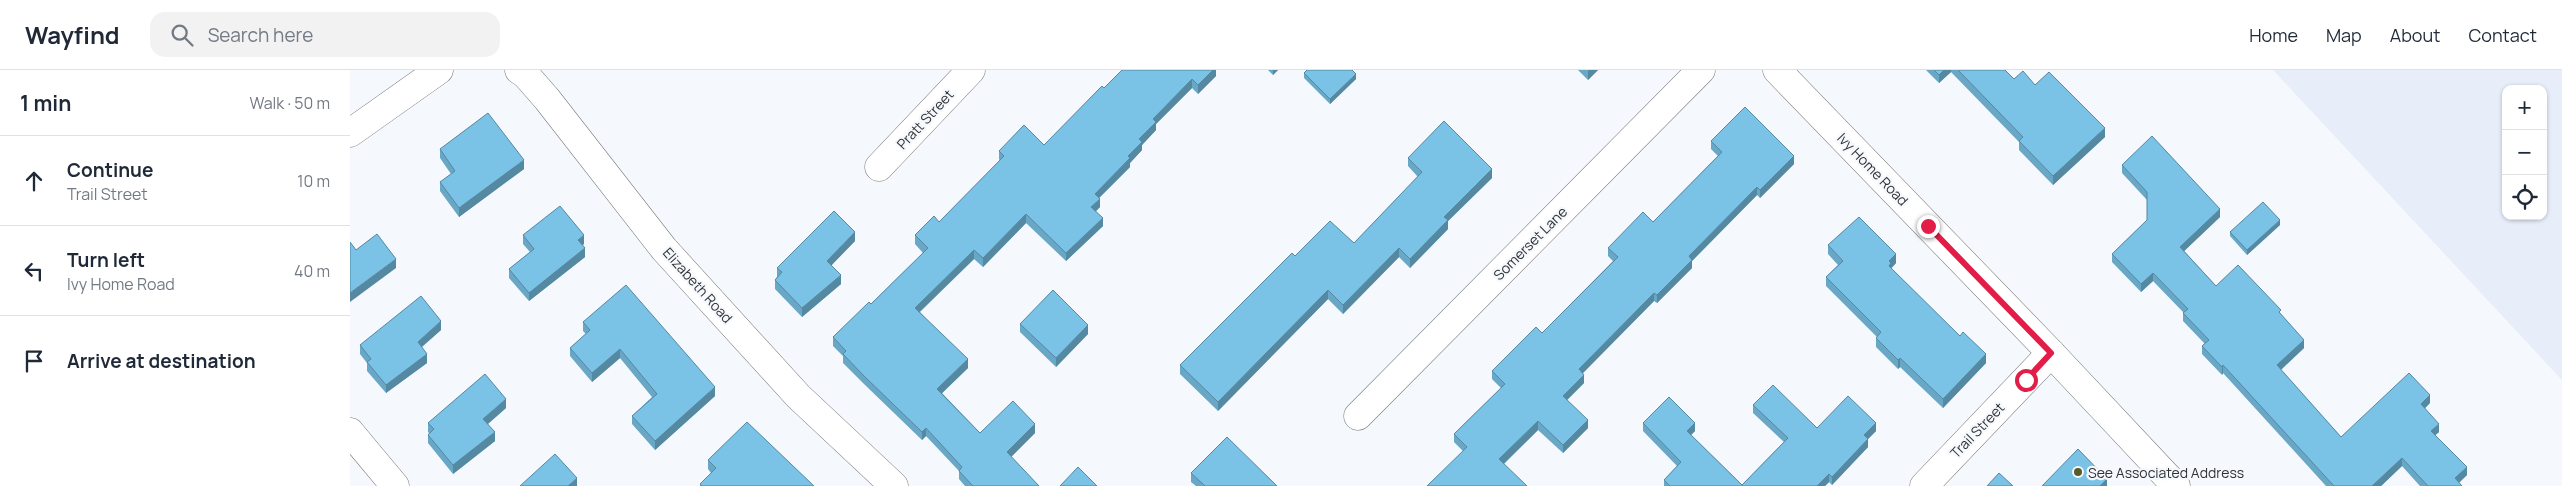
<!DOCTYPE html>
<html lang="en">
<head>
<meta charset="utf-8">
<style>
  :root { --surface:#fff; --page:#f2f2f3; --text:#1f2937; --muted:#747a83; --line:#e0e1e3 }
  body { margin:0; font-family:Manrope,sans-serif; background:var(--page); color:var(--text) }
  .controls { position:absolute; right:15px; top:15px; display:grid; overflow:hidden; border-radius:10px; box-shadow:0 1px 4px #0004 }
  .controls button { width:45px; height:45px; display:grid; place-items:center; padding:0; border:0; border-bottom:1px solid var(--line); background:var(--surface); color:var(--text); font:25px sans-serif }
  .stop { position:absolute; width:15px; height:15px; margin:-11px; border:4px solid #e11d48; border-radius:50%; background:#fff }
  .stop.end { background:#e11d48; border-color:#fff; box-shadow:0 1px 5px #0008 }
  .list { margin:0; padding:0; list-style:none }
  h2 { display:flex; justify-content:space-between; align-items:center; height:65px; margin:0; padding:0 20px; font-size:21px }
  h2 small { font-size:16px; font-weight:400; color:var(--muted) }
  .list li { display:grid; grid-template-columns:32px 1fr auto; gap:15px; align-items:center; box-sizing:border-box; height:90px; padding:0 20px; border-top:1px solid var(--line) }
  .list b { display:block; font-size:19px; white-space:nowrap }
  .list p { margin:0; font-size:16px; white-space:nowrap; color:var(--muted) }
  .list em { font-size:16px; font-style:normal; color:var(--muted) }
  .icon { flex:none; width:28px; height:28px; fill:none; stroke:currentColor; stroke-width:2; stroke-linecap:round; stroke-linejoin:round }
  .map { position:relative; flex:none; width:2212px; height:416px; overflow:hidden }
  header { display:flex; align-items:center; gap:30px; box-sizing:border-box; height:70px; padding:0 25px; background:var(--surface); border-bottom:1px solid var(--line) }
  header strong { font-size:24px }
  nav { display:flex; gap:28px; margin-inline-start:auto; font-size:18px }
  .search { width:350px; height:45px; background:var(--page); display:flex; align-items:center; gap:12px; box-sizing:border-box; padding:0 18px; border-radius:15px; color:var(--muted); font-size:19px }
  main { display:flex }
  aside { flex:1; background:var(--surface) }
  .map>svg:first-child { display:block }
</style>
</head>
<body>
<header>
<strong>Wayfind</strong>
<div class="search"><svg class="icon" aria-label="search" viewBox="0 0 24 24"><circle cx="10" cy="10" r="6"/><path d="M15 15l6 6"/></svg>Search here</div>
<nav><a>Home</a><a>Map</a><a>About</a><a>Contact</a></nav>
</header>
<main>
<aside>
<h2>1 min<small>Walk · 50 m</small></h2>
<ul class="list">
<li><svg class="icon" aria-label="ahead" viewBox="0 0 24 24"><path d="M12 20V5M6 11l6-6 6 6"/></svg><div><b>Continue</b><p>Trail Street</p></div><em>10 m</em></li>
<li><svg class="icon" aria-label="left" viewBox="0 0 24 24"><path d="M17 20v-9H6M10 6l-5 5 5 5"/></svg><div><b>Turn left</b><p>Ivy Home Road</p></div><em>40 m</em></li>
<li><svg class="icon" aria-label="arrive" viewBox="0 0 24 24"><path d="M6 21V4h12l-3 4 3 4H6"/></svg><div><b>Arrive at destination</b></div></li>
</ul>
</aside>
<div class="map">
<svg width="2212" height="416" viewBox="0 0 2212 416">
  <rect width="100%" height="100%" fill="#f5f8fc"/>
  <path fill="#e8eef9" fill-rule="evenodd" d="M1923 0H2212V310ZM2156 19H2193V146H2156Z"/>
  <g fill="none" stroke-linecap="round" stroke-linejoin="round">
    <defs>
      <g id="street">
        <path d="M169 0 176 5 197 29 314 179 448 326 544 416"/>
        <path d="M1427 0 1701 283 1826 416"/>
        <path d="M0 63 89 0"/>
        <path d="M529 97 621 0"/>
        <path d="M1008 346 1351 0"/>
        <path d="M0 362 45 416"/>
        <path d="M1574 416 1701 283"/>
      </g>
    </defs>
    <use href="#street" stroke="#75777a" stroke-width="29"/>
    <use href="#street" stroke="#fff" stroke-width="28"/>
  </g>
  <g fill="#69a7c6">
    <path d="M866 0V6L848 24 842 18 806 54V60L792 75V80L780 93V97L749 128 750 137 746 141 753 156 716 191 676 153 633 197 624 189 570 242 618 298 592 323 630 363H685L661 387 689 416H615L609 409V401L576 366 572 370 514 314 493 293V286L483 276V267L521 234 573 183 565 174V165L589 152 650 91 649 89V81L694 75 754 18Z"/>
    <path d="M918 0H928L923 5Z"/>
    <path d="M1228 0H1248L1238 10Z"/>
    <path d="M1576 0H1655L1664 9 1685 15 1755 67 1703 115 1669 80V72L1601 2 1589 13Z"/>
    <path d="M954 3 1006 9 980 34 954 8Z"/>
    <path d="M1361 71 1444 94 1410 128 1407 125 1342 191V198L1307 233 1304 231 1233 303 1234 313 1217 330 1238 358 1213 383 1188 360 1154 394 1113 381 1104 372V364L1151 318 1142 309V301L1192 263 1263 191 1258 186V178L1303 152 1368 86 1361 79Z"/>
    <path d="M90 79 174 99 109 147 90 121V112L101 104 90 88Z"/>
    <path d="M1058 88 1142 108 1098 151V159L1060 198 1049 187 993 244 978 229 868 341 830 304V295L945 186 1004 173 1068 107 1058 96Z"/>
    <path d="M1772 95 1870 147 1834 181 1866 216 1931 244 1954 278 1931 300 1991 367 2080 333 2075 338 2089 362 2085 365 2117 405 2109 413 2112 416H2070L2052 396 2031 416H1976L1873 303 1872 305 1852 284V276L1855 274 1833 251V242L1803 211 1791 222 1762 192V184L1797 150V130L1772 103Z"/>
    <path d="M1930 155 1897 185 1880 166V162Z"/>
    <path d="M173 165 234 174 232 175 235 187 179 231 159 208V199L180 182 173 174Z"/>
    <path d="M505 171 481 195 491 214 452 247 425 219V210L427 207V198Z"/>
    <path d="M1478 175 1546 193 1541 199 1636 293 1593 338 1550 297 1548 299 1526 277V268L1527 267 1476 216V207L1488 195 1478 184Z"/>
    <path d="M233 252 365 326 305 380 282 354V346L302 327 270 288 242 312 220 286V278L236 264 233 261Z"/>
    <path d="M670 254 738 264 706 297 670 262Z"/>
    <path d="M91 260 72 277 77 293 36 323 17 301V293L10 284V275Z"/>
    <path d="M1403 335 1467 358 1526 361 1518 369V377L1482 415 1479 412 1475 416H1314V410L1327 396 1293 361V353L1345 361 1341 365 1392 415 1434 372 1403 343Z"/>
    <path d="M156 338 138 354 145 371 103 404 78 373V365L79 363 78 362V353Z"/>
    <path d="M358 390 464 416H350V414L361 403 358 399Z"/>
    <path d="M841 403 927 416H846L841 412Z"/>
  </g>
  <g fill="#5588a1">
    <path d="M863 0H866V6L848 24V15Z"/>
    <path d="M923 0H928L923 5Z"/>
    <path d="M1239 0H1248L1238 10V1Z"/>
    <path d="M1594 0H1601V2L1589 13V5Z"/>
    <path d="M1006 4V9L980 34V29Z"/>
    <path d="M842 9V18L806 54V60L792 75V80L780 93V97L745 132V124L778 86 803 49Z"/>
    <path d="M1755 58V67L1703 115V106Z"/>
    <path d="M1444 86V94L1410 128V120Z"/>
    <path d="M174 90V99L109 147V138Z"/>
    <path d="M1142 99V108L1098 151V159L1060 198V189L1094 147Z"/>
    <path d="M1407 117V125L1342 191V198L1307 233V225L1339 186Z"/>
    <path d="M750 129V137L741 146V137Z"/>
    <path d="M1870 139V147L1830 185V177Z"/>
    <path d="M676 144V153L633 197V188Z"/>
    <path d="M753 148V156L716 191V183Z"/>
    <path d="M1930 150V155L1897 185V180Z"/>
    <path d="M505 162V171L477 200V191Z"/>
    <path d="M234 165V174L228 178V170Z"/>
    <path d="M235 178V187L179 231V223Z"/>
    <path d="M1049 178V187L993 244V235Z"/>
    <path d="M624 180V189L565 246V238Z"/>
    <path d="M1546 184V193L1541 198V202L1539 205V191Z"/>
    <path d="M46 189V198L0 232V223Z"/>
    <path d="M1803 203V211L1791 222V214Z"/>
    <path d="M491 205V214L452 247V238Z"/>
    <path d="M978 220V229L868 341V332Z"/>
    <path d="M1304 223V231L1229 307V299Z"/>
    <path d="M91 251V260L68 280V272Z"/>
    <path d="M738 255V264L706 297V288Z"/>
    <path d="M1954 270V278L1927 303V295Z"/>
    <path d="M270 279V288L242 312V303Z"/>
    <path d="M77 284V293L36 323V315Z"/>
    <path d="M1636 284V293L1593 338V329Z"/>
    <path d="M1550 288V297L1548 299V290Z"/>
    <path d="M618 289V298L587 328V319Z"/>
    <path d="M1873 295V303L1872 305V297Z"/>
    <path d="M1234 305V313L1213 334V326Z"/>
    <path d="M365 317V326L305 380V371Z"/>
    <path d="M2080 325V333L2071 342V334Z"/>
    <path d="M156 329V338L133 358V349Z"/>
    <path d="M1238 350V358L1213 383V375Z"/>
    <path d="M1188 351V360L1149 398V389Z"/>
    <path d="M1345 353V361L1337 369V361Z"/>
    <path d="M1526 353V361L1514 373V365Z"/>
    <path d="M685 354V363L657 391V382Z"/>
    <path d="M2089 354V362L2081 369V361Z"/>
    <path d="M576 358V366L572 370V362Z"/>
    <path d="M145 362V371L103 404V395Z"/>
    <path d="M1518 369V377L1482 415V407Z"/>
    <path d="M2052 388V396L2031 416H2022Z"/>
    <path d="M2117 397V405L2105 416V408Z"/>
    <path d="M1479 404V412L1475 416H1467Z"/>
    <path d="M227 408V416H218Z"/>
    <path d="M1757 409V416H1750Z"/>
  </g>
  <g fill="#7ac2e6" stroke="#5588a1">
    <path d="M772 0H863L848 15 842 9 803 49 806 52 789 69 792 72 778 86 780 88 745 124 750 129 741 137 753 148 716 183 676 144 633 188 624 180 565 238 618 289 587 319 630 363 663 331 685 354 657 382 689 416H623L609 401 612 397 576 358 572 362 514 306 493 284 496 281 483 267 519 232 521 234 578 178 565 165 584 146 589 152 654 86 649 81 674 55 694 75 752 16 754 18Z"/>
    <path d="M957 0H1002L1006 4 980 29 954 3Z"/>
    <path d="M1584 0H1594L1589 5Z"/>
    <path d="M1608 0H1655L1664 9 1673 1 1685 15 1699 2 1755 58 1703 106 1669 71 1673 67Z"/>
    <path d="M1395 37 1444 86 1410 120 1407 117 1339 186 1342 190 1307 225 1304 223 1229 299 1234 305 1213 326 1238 350 1213 375 1188 351 1149 389 1177 416H1077L1117 377 1104 364 1155 314 1142 301 1186 257 1192 263 1268 187 1258 178 1293 142 1303 152 1372 82 1361 71Z"/>
    <path d="M138 43 174 90 109 138 90 112 105 101 90 79Z"/>
    <path d="M1094 51 1142 99 1094 147 1098 150 1060 189 1049 178 993 235 978 220 868 332 830 295 942 183 945 186 980 151 1004 173 1072 102 1058 88Z"/>
    <path d="M1802 66 1870 139 1830 177 1866 216 1888 195 1931 240 1929 242 1954 270 1927 295 1991 367 2059 303 2080 325 2071 334 2089 354 2081 361 2117 397 2105 408 2112 416H2078L2052 388 2022 416H1984L1873 295 1872 297 1852 276 1859 270 1833 243 1838 239 1803 203 1791 214 1762 184 1797 150V122L1772 95Z"/>
    <path d="M1913 132 1930 150 1897 180 1880 162Z"/>
    <path d="M210 136 234 165 228 170 235 178 179 223 159 199 184 179 173 165Z"/>
    <path d="M484 141 505 162 477 191 491 205 452 238 425 210 432 202 427 198Z"/>
    <path d="M1509 147 1546 184 1539 191 1541 193 1539 196 1610 266 1613 262 1636 284 1593 329 1550 288 1548 290 1526 268 1531 262 1476 207 1493 191 1478 175Z"/>
    <path d="M27 164 46 189 0 223V172L6 180Z"/>
    <path d="M276 215 365 317 305 371 282 346 307 324 270 279 242 303 220 278 240 260 233 252Z"/>
    <path d="M703 220 738 255 706 288 670 254Z"/>
    <path d="M71 226 91 251 68 272 77 284 36 315 17 292 21 289 10 275Z"/>
    <path d="M135 304 156 329 133 349 145 362 103 395 78 365 84 359 78 353Z"/>
    <path d="M1423 315 1467 358 1498 326 1526 353 1514 365 1518 369 1482 407 1479 404 1467 416H1320L1314 410 1331 392 1293 353 1319 327 1345 353 1337 361 1392 415 1438 368 1403 335Z"/>
    <path d="M397 352 464 416H352L350 414 366 398 358 390Z"/>
    <path d="M877 367 927 416H855L841 403Z"/>
    <path d="M1728 379 1757 409 1750 416H1692Z"/>
    <path d="M205 384 227 408 218 416H170Z"/>
    <path d="M728 397 747 416H710Z"/>
    <path d="M1649 403 1663 416H1637Z"/>
  </g>
  <g fill="none" stroke-linecap="round" stroke-linejoin="round">
    <path stroke="#e11d48" stroke-width="6" d="M1578 156 1701 283 1676 310"/>
  </g>
  <circle fill="#595a28" stroke="#f5f8fc" stroke-width="2" cx="1728" cy="402" r="5"/>
  <g text-anchor="middle" dominant-baseline="central" stroke-width="4.5" stroke-linejoin="round" paint-order="stroke">
    <g font-size="14" fill="#323335" stroke="#f5f8fc">
      <text transform="translate(575 49) rotate(-47)">Pratt Street</text>
      <text transform="translate(1523 99) rotate(46)">Ivy Home Road</text>
      <text transform="translate(1180 173) rotate(-45)">Somerset Lane</text>
      <text transform="translate(348 215) rotate(48)">Elizabeth Road</text>
      <text transform="translate(1627 360) rotate(-46)">Trail Street</text>
    </g>
    <g font-size="14" fill="#323335" stroke="#f5f8fc" text-anchor="start">
      <text x="1738" y="402">See Associated Address</text>
    </g>
  </g>
</svg>
<div class="controls">
<button>+</button>
<button>−</button>
<button><svg class="icon" aria-label="locate" viewBox="0 0 24 24"><circle cx="12" cy="12" r="6"/><path d="M12 2v4M12 18v4M2 12h4M18 12h4"/></svg></button>
</div>
<div class="stop" style="left:1676px;top:310px"></div>
<div class="stop end" style="left:1578px;top:156px"></div>
</div>
</main>
</body>
</html>
